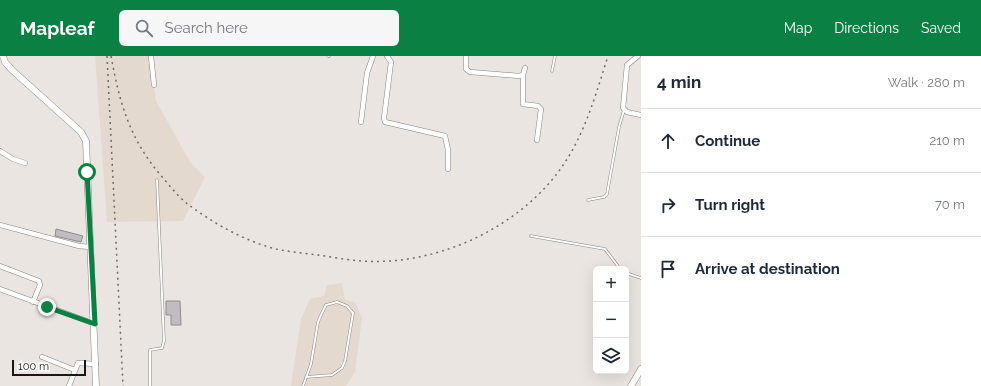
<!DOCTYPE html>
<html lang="en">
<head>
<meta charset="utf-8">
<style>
  :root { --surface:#fff; --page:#f6f6f7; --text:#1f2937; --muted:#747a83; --line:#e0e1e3; --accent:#0b8043 }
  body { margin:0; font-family:Raleway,sans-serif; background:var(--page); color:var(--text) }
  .controls { position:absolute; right:12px; bottom:12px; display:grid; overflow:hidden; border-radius:6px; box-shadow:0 4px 16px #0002 }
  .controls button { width:36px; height:36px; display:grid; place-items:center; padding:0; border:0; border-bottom:1px solid var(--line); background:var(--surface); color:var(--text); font:20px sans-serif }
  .scale { position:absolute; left:12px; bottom:10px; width:74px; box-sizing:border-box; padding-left:4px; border:2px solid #191816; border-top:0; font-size:11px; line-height:14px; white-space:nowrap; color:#191816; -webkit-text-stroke:3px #fff; paint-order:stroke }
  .stop { position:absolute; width:12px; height:12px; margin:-9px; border:3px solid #0b8043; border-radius:50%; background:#fff }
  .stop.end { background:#0b8043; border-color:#fff; box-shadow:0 1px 4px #0008 }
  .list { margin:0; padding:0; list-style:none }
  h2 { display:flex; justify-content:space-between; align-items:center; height:52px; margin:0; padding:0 16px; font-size:17px }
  h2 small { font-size:13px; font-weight:400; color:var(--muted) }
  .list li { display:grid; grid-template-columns:26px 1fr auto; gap:12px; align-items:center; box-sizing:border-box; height:64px; padding:0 16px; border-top:1px solid var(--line) }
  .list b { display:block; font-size:15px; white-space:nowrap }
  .list em { font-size:13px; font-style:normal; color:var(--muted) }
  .icon { flex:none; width:22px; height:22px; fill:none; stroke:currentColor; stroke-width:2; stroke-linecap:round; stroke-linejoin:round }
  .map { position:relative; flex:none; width:641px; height:330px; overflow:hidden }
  header { display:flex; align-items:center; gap:24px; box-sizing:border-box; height:56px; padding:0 20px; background:var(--accent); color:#fff }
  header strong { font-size:19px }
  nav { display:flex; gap:22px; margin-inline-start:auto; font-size:14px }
  .search { width:280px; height:36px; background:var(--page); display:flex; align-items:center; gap:10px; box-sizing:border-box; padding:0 14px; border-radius:6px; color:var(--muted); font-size:15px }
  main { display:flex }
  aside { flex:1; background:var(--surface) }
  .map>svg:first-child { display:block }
</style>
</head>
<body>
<header>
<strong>Mapleaf</strong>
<div class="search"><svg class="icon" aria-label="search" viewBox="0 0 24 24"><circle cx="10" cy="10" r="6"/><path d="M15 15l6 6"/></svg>Search here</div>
<nav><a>Map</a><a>Directions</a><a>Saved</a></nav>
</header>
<main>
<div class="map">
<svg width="641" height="330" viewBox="0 0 641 330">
  <rect width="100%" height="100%" fill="#eae5e0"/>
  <g fill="#e4d9cf">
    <path d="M95 0H150L156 45 190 106 205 121 183 165 107 166Z"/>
    <path d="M342 227 345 244 355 246 362 262 355 316 346 330H291L301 263 310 243 324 240 327 229Z"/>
  </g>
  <g fill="#c1bcc0" stroke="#8f8a8e">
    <path d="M56 173 83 180 81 186 55 180Z"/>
    <path d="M166 245H180L181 269H171V259H166Z"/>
  </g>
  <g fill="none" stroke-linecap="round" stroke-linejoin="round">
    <defs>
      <g id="lane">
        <path d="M328 0H329"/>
        <path d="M552 15 555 0"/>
        <path d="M588 144 604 141 607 138 619 71 624 54"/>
        <path d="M531 180 605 193 620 213"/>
        <path d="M626 217 641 222"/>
        <path d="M150 330V294L162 292 164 285 157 124"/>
        <path d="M303 330 311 308 318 266 321 259 326 249 337 246 347 250 353 257 345 305 342 312 332 319 306 321"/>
      </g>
      <g id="street">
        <path d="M151 0 154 29"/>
        <path d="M387 0 391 6 384 62 385 66 445 80 448 94V113"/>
        <path d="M466 0V13L470 16 519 20 523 19 525 12"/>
        <path d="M638 0 627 9 623 52 627 56 641 59"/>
        <path d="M523 19V48L538 50 541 53 537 84"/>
        <path d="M361 66 367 17 373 0"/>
        <path d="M0 95 13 103 25 107"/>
        <path d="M0 169 79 190 90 191"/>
        <path d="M0 210 39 225 40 229 33 246"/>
        <path d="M0 233 95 268"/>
        <path d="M42 301 75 314"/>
        <path d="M69 330 78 307 96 308"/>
      </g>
      <g id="secondary">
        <path d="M3 0 5 6 12 14 81 76 86 85 96 330"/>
        <path d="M631 330 641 313"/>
      </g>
    </defs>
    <use href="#lane" stroke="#87837f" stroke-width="3"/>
    <use href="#street" stroke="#87837f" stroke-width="5.5"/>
    <use href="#secondary" stroke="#87837f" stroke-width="7"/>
    <use href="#lane" stroke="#fff" stroke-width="2"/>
    <use href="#street" stroke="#fff" stroke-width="4.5"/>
    <use href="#secondary" stroke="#fff" stroke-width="6"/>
    <g stroke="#6e6b68" stroke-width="1.5" stroke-dasharray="2 4" stroke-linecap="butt">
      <path d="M107 0 123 330"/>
      <path d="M111 0C120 49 130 84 163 122 170 130 177 139 185 146 211 166 244 185 276 193 290 196 304 197 318 199 332 201 347 204 361 205 430 210 506 178 551 125 582 89 594 44 608 0"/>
    </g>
  </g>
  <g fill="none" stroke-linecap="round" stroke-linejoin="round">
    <path stroke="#0b8043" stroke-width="5" d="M47 251 95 268 87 116"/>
  </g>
</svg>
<div class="controls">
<button>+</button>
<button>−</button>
<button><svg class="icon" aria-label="layers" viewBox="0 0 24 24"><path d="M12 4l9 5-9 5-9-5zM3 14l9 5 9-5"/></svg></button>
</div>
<div class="scale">100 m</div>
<div class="stop" style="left:87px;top:116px"></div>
<div class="stop end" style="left:47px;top:251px"></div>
</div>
<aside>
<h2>4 min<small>Walk · 280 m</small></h2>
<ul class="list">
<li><svg class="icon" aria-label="ahead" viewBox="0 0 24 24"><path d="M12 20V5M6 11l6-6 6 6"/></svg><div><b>Continue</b></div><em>210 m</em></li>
<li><svg class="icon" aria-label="right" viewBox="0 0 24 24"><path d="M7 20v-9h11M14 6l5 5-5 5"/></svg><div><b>Turn right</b></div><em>70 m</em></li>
<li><svg class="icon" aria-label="arrive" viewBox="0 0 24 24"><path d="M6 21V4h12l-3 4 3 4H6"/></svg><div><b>Arrive at destination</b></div></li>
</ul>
</aside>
</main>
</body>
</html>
